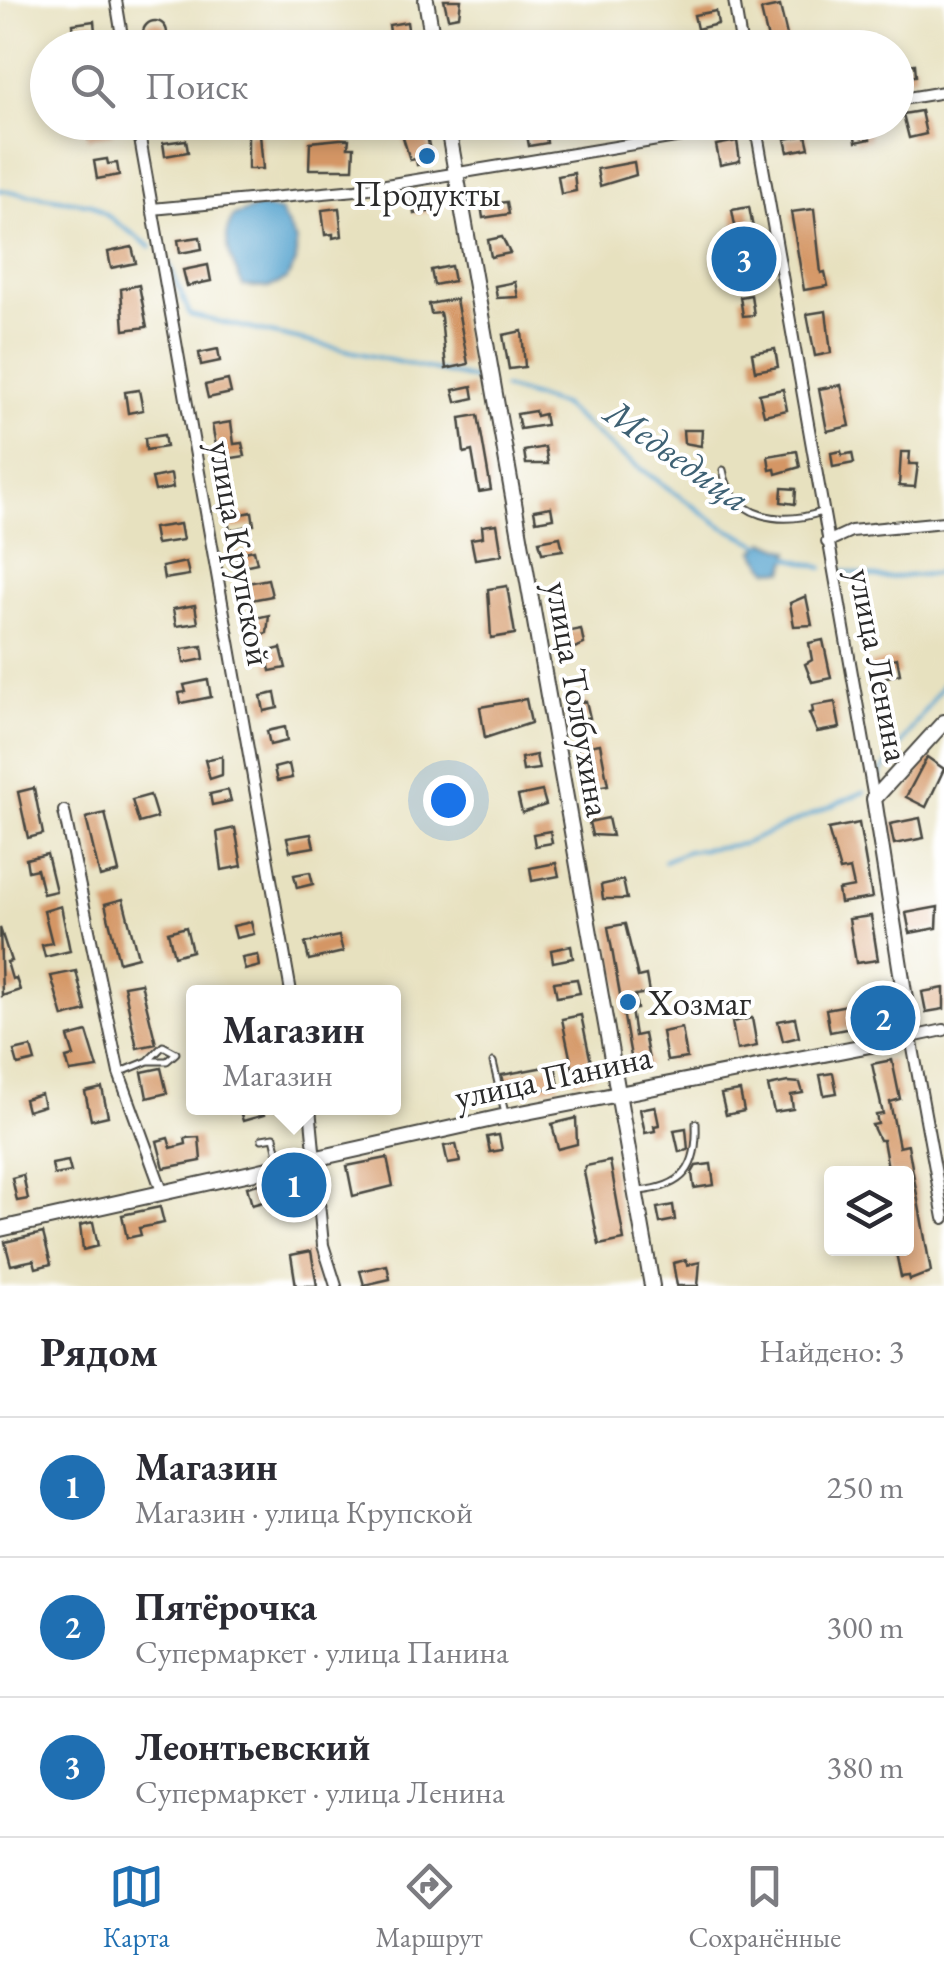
<!DOCTYPE html>
<html lang="ru">
<head>
<meta charset="utf-8">
<style>
  :root { --surface:#fff; --page:#f7f7f7; --text:#2b2b33; --muted:#7c7c81; --line:#e1e1e2; --accent:#1f6fb2 }
  body { margin:0; font-family:"EB Garamond",serif; background:var(--page); color:var(--text) }
  .controls { position:absolute; right:30px; bottom:30px; display:grid; overflow:hidden; border-radius:10px; box-shadow:0 5px 15px #0003 }
  .controls button { width:90px; height:90px; display:grid; place-items:center; padding:0; border:0; border-bottom:2px solid var(--line); background:var(--surface); color:var(--text); font:50px sans-serif }
  .you { position:absolute; left:448px; top:800px; width:35px; height:35px; margin:-25px; border:8px solid #fff; border-radius:50%; background:#1a73e8; box-shadow:0 0 0 15px #1a73e833 }
  .badge { display:grid; place-items:center; width:65px; height:65px; border-radius:50%; background:var(--accent); color:#fff; font-size:32px; font-weight:700 }
  .pin { position:absolute; translate:-50% -50%; border:5px solid #fff; box-shadow:0 2px 10px #0006 }
  .popup { position:absolute; left:186px; top:985px; width:215px; height:130px; box-sizing:border-box; display:grid; place-content:center; border-radius:10px; background:var(--surface); filter:drop-shadow(0 2px 8px #0005); font-size:32px; white-space:nowrap; color:var(--muted) }
  .popup b { font-size:38px; color:var(--text) }
  .popup::after { content:''; position:absolute; left:50%; top:100%; margin-left:-20px; border:20px solid transparent; border-top-color:var(--surface) }
  .list { margin:0; padding:0; list-style:none }
  h2 { display:flex; justify-content:space-between; align-items:center; height:130px; margin:0; padding:0 40px; font-size:42px }
  h2 small { font-size:32px; font-weight:400; color:var(--muted) }
  .list li { display:grid; grid-template-columns:65px 1fr auto; gap:30px; align-items:center; box-sizing:border-box; height:140px; padding:0 40px; border-top:2px solid var(--line) }
  .list b { display:block; font-size:38px; white-space:nowrap }
  .list p { margin:0; font-size:32px; white-space:nowrap; color:var(--muted) }
  .list em { font-size:32px; font-style:normal; color:var(--muted) }
  .icon { flex:none; width:55px; height:55px; fill:none; stroke:currentColor; stroke-width:2; stroke-linecap:round; stroke-linejoin:round }
  .map { position:relative; flex:none; width:944px; height:1286px; overflow:hidden }
  .search { position:absolute; background:var(--surface); box-shadow:0 5px 15px #0003; left:30px; right:30px; top:30px; height:110px; display:flex; align-items:center; gap:25px; box-sizing:border-box; padding:0 35px; border-radius:55px; color:var(--muted); font-size:38px }
  .sheet { height:550px; background:var(--surface) }
  nav { display:flex; justify-content:space-around; align-items:center; box-sizing:border-box; height:140px; border-top:2px solid var(--line); background:var(--surface); font-size:28px; color:var(--muted) }
  nav a { display:grid; justify-items:center; gap:5px }
  nav .on { color:var(--accent) }
  .map>svg:first-child { display:block }
</style>
</head>
<body>
<div class="map">
<svg width="944" height="1286" viewBox="0 0 944 1286">
  <rect width="100%" height="100%" fill="#fff"/>
  <filter id="ink" filterUnits="userSpaceOnUse"><feTurbulence type="fractalNoise" baseFrequency=".01" numOctaves="2"/><feDisplacementMap in="SourceGraphic" scale="20" xChannelSelector="R" yChannelSelector="G"/><feConvolveMatrix kernelMatrix="1 2 1 2 8 2 1 2 1" color-interpolation-filters="sRGB"/></filter>
  <filter id="wash" filterUnits="userSpaceOnUse"><feTurbulence type="fractalNoise" baseFrequency=".0048" numOctaves="4" result="noise"/><feDisplacementMap in="SourceGraphic" scale="40" xChannelSelector="R" yChannelSelector="G"/><feGaussianBlur stdDeviation="2.25" result="paint"/><feColorMatrix in="noise" values="0 0 0 0 0 0 0 0 0 0 0 0 0 0 0 0 0 1.4 0 .05"/><feComposite in="paint" operator="in"/></filter>
  <g filter="url(#wash)">
    <rect width="100%" height="100%" fill="#e7e1bf"/>
    <g fill="#55a3ce" stroke="#40677c" stroke-width="2.5">
      <path d="M258 207 280 211 296 241V262L286 280 268 288 243 286C233 263 218 239 234 216Z"/>
      <path d="M766 542 790 551 784 571 768 570 754 551Z"/>
    </g>
    <g fill="none" stroke-linecap="round" stroke-linejoin="round">
      <g stroke="#55a3ce" stroke-width="4">
        <path d="M0 190 91 204 151 247"/>
        <path d="M169 263 190 315 483 381"/>
        <path d="M503 388 562 405 617 452 723 527 765 547"/>
        <path d="M787 557 823 568"/>
        <path d="M841 571 884 578 944 573"/>
        <path d="M878 785 881 773 944 683"/>
        <path d="M664 861 688 851 743 844 864 792"/>
      </g>
    </g>
    <g id="blocks">
      <g fill="#d49665">
        <path d="M444 0H461L459 16 448 18Z"/>
        <path d="M780 6 790 48H770L761 10Z"/>
        <path d="M716 11 718 24 697 29 694 15Z"/>
        <path d="M94 21 95 32 74 35 73 24Z"/>
        <circle cx="155" cy="33" r="12"/>
        <path d="M407 22 409 36 391 39 389 25Z"/>
        <path d="M915 64 916 76 900 78 898 67Z"/>
        <path d="M921 111 926 134 909 138 903 114Z"/>
        <path d="M85 122H111L113 134 88 139Z"/>
        <path d="M544 122 547 143 529 146 525 124Z"/>
        <path d="M602 122H638V127L603 133Z"/>
        <path d="M852 122H866L870 139 856 142Z"/>
        <path d="M426 130 432 162 417 165 416 159 410 160 402 134Z"/>
        <path d="M248 134H260L263 169H248Z"/>
        <path d="M806 135 809 148 788 152 785 139Z"/>
        <path d="M340 139H349L348 147H354L353 169H309L310 142Z"/>
        <path d="M186 140 188 152 165 156 163 143Z"/>
        <path d="M737 141 740 161 720 165 716 145Z"/>
        <path d="M107 159 108 164 117 163 119 175 97 179 94 161Z"/>
        <path d="M634 162 636 175 600 186 597 169Z"/>
        <path d="M574 173 576 191 561 194 558 176Z"/>
        <path d="M439 194 441 210 414 214 412 198Z"/>
        <path d="M507 202 509 214 483 218 481 205Z"/>
        <path d="M749 207 753 228 736 231 732 210Z"/>
        <path d="M339 208 342 236 333 238V234L325 235 322 210Z"/>
        <path d="M814 209 821 273 825 272 828 286 804 290 791 212Z"/>
        <path d="M200 237 202 249 180 253 178 240Z"/>
        <path d="M502 237 510 253 491 257 488 240Z"/>
        <path d="M132 247 136 263 111 268 108 252Z"/>
        <path d="M756 247 760 267 731 272 728 252Z"/>
        <path d="M208 265 211 281 187 286 183 270Z"/>
        <path d="M451 266 454 281 434 285 431 270Z"/>
        <path d="M515 282 518 297 497 298 495 286Z"/>
        <path d="M139 285 147 327 124 330 121 289Z"/>
        <path d="M751 295 754 315 743 316 740 297Z"/>
        <path d="M456 299 468 364 446 369 441 317 440 313 431 314 429 304Z"/>
        <path d="M826 311 831 353 815 356 807 314Z"/>
        <path d="M522 331 525 367 509 369 503 335Z"/>
        <path d="M218 349 220 361 201 365 199 353Z"/>
        <path d="M775 349 778 367 755 371 752 353Z"/>
        <path d="M228 380 231 393 208 398 205 385Z"/>
        <path d="M841 385 850 426 827 431 819 389Z"/>
        <path d="M472 386 474 398 456 402 453 390Z"/>
        <path d="M783 389 787 410 764 415 759 394Z"/>
        <path d="M139 390 143 410 128 413 125 392Z"/>
        <path d="M535 411 536 416 544 414 546 425 520 429 517 414Z"/>
        <path d="M478 415 491 490 479 492 472 451 464 453 460 418Z"/>
        <path d="M231 422 234 444 242 443 245 456 219 460 212 425Z"/>
        <path d="M683 430H702L701 446 684 443Z"/>
        <path d="M164 435 166 447 146 450 145 438Z"/>
        <path d="M545 447 548 464H526L524 451Z"/>
        <path d="M797 451 800 467 776 474 775 469 770 470 768 456Z"/>
        <path d="M841 451 842 455 852 453 854 463 833 467 831 453Z"/>
        <path d="M901 452H910L909 464H918L915 487 899 486Z"/>
        <path d="M171 474 173 488 155 491 152 478Z"/>
        <path d="M782 488 796 489 795 504 781 502Z"/>
        <path d="M551 507 553 518 536 521 534 510Z"/>
        <path d="M252 512 254 525 230 530 227 517Z"/>
        <path d="M180 524 183 540 156 544 153 528Z"/>
        <path d="M497 524 502 555 475 559 471 539 483 537 482 526Z"/>
        <path d="M560 537 563 550 542 553 539 541Z"/>
        <path d="M254 550 257 563 238 567 235 554Z"/>
        <path d="M186 562 189 575 164 579 162 567Z"/>
        <path d="M268 579 272 596 251 600 248 583Z"/>
        <path d="M507 586 515 634 491 638 488 589Z"/>
        <path d="M806 596 812 625 794 626 790 603Z"/>
        <path d="M195 605 198 623 176 626 173 609Z"/>
        <path d="M269 615 267 633 250 637 247 620Z"/>
        <path d="M581 629 584 644 565 652 559 649 556 634Z"/>
        <path d="M823 640 831 678 812 682 805 664 812 660 809 643Z"/>
        <path d="M202 646 204 659 184 663 182 649Z"/>
        <path d="M281 648 286 668 270 671 266 652Z"/>
        <path d="M897 658 900 674 874 680 870 664Z"/>
        <path d="M208 680 211 697 181 703 179 693 186 692 184 685Z"/>
        <path d="M275 693 278 708 264 711 261 696Z"/>
        <path d="M526 699 531 723 485 738 480 707Z"/>
        <path d="M586 701 590 718H571L569 705Z"/>
        <path d="M835 702 840 728 817 732 809 713 813 712 812 706Z"/>
        <path d="M285 727 287 741 270 745 267 731Z"/>
        <path d="M600 744 608 785 584 789 577 748Z"/>
        <path d="M536 755 539 769 523 771 521 758Z"/>
        <path d="M222 756V775L210 779 205 760Z"/>
        <path d="M927 757 944 769 926 807 906 797Z"/>
        <path d="M289 764 292 778 277 781 274 768Z"/>
        <path d="M34 788 43 834 28 838 18 792Z"/>
        <path d="M228 790 231 801 212 805 210 794Z"/>
        <path d="M542 791 546 805 522 813 518 796Z"/>
        <path d="M150 795 157 818 139 823 132 800Z"/>
        <path d="M105 813 119 872 100 877 86 818Z"/>
        <path d="M608 818 612 836 592 835 589 822Z"/>
        <path d="M920 818 924 838 894 844 890 824Z"/>
        <path d="M859 823 872 898 840 903 838 890 854 887 850 869 840 871 828 829Z"/>
        <path d="M235 828 242 866 222 870 217 832Z"/>
        <path d="M550 831 552 843 535 846 533 834Z"/>
        <path d="M311 834 314 847 290 851 287 838Z"/>
        <path d="M47 854 56 891 43 894 37 869 28 871 26 859Z"/>
        <path d="M556 863 559 876 532 881 530 868Z"/>
        <path d="M310 872 313 884 297 888 294 875Z"/>
        <path d="M623 880 627 899H603L601 885Z"/>
        <path d="M123 899 138 957 119 962 105 904Z"/>
        <path d="M61 906 70 951 45 957 42 945 52 943 44 911Z"/>
        <path d="M938 907 937 928 910 933 906 913Z"/>
        <path d="M871 916 878 960 856 963 849 919Z"/>
        <path d="M251 922 254 934 236 938 233 926Z"/>
        <path d="M625 924 638 977 646 975 649 993 635 995 637 1009 631 1010 635 1036 644 1034 650 1065 633 1068 608 927Z"/>
        <path d="M186 927 192 951 174 956 168 932Z"/>
        <path d="M0 928 11 961 7 962 12 979 16 978 20 990 2 996Z"/>
        <path d="M339 936 343 952 309 960 305 943Z"/>
        <path d="M571 946 573 958 553 962 551 950Z"/>
        <path d="M258 955 260 966 245 970 242 958Z"/>
        <path d="M76 971 86 1011 63 1017 51 976Z"/>
        <path d="M577 979 580 993 557 997 554 982Z"/>
        <path d="M141 983 156 1044 137 1048 124 986Z"/>
        <path d="M944 988V1009L926 1012 922 992Z"/>
        <path d="M885 998 889 1021 830 1032 826 1009Z"/>
        <path d="M581 1015 594 1077 575 1081 562 1019Z"/>
        <path d="M752 1018 757 1046 737 1050 732 1022Z"/>
        <path d="M795 1018 799 1037 783 1041 778 1021Z"/>
        <path d="M682 1028 687 1058 667 1061 662 1032Z"/>
        <path d="M87 1032 98 1068 70 1072 66 1058 74 1056 68 1037Z"/>
        <path d="M31 1047 35 1061 18 1065 14 1051Z"/>
        <path d="M892 1060 900 1099 890 1102 899 1147 908 1145 931 1272 910 1280 909 1276 901 1277 895 1248H906V1174H889L883 1140H879L872 1125 878 1124 876 1115 883 1114 872 1064Z"/>
        <path d="M555 1065 559 1086 507 1096 502 1075Z"/>
        <path d="M161 1068 167 1093 147 1098 142 1072Z"/>
        <path d="M833 1073 837 1093 824 1095 820 1075Z"/>
        <path d="M788 1082 800 1083 803 1093 791 1095 793 1109 774 1112 768 1086Z"/>
        <path d="M102 1088 108 1116 91 1120 85 1092Z"/>
        <path d="M740 1091 744 1111 726 1115 721 1094Z"/>
        <path d="M41 1094 44 1106 27 1111 24 1099Z"/>
        <path d="M655 1106 659 1125 654 1126 655 1131 645 1133 640 1109Z"/>
        <path d="M239 1108H262L264 1115 243 1121Z"/>
        <path d="M576 1118 577 1144 558 1149 552 1124Z"/>
        <path d="M686 1128 688 1150 679 1152 674 1130Z"/>
        <path d="M499 1135 502 1150 490 1152 487 1137Z"/>
        <path d="M199 1137 201 1161 164 1168 157 1141 168 1138 171 1148 186 1144 185 1138Z"/>
        <path d="M456 1144 460 1162 448 1164 444 1146Z"/>
        <path d="M387 1158 393 1186 353 1196 347 1166Z"/>
        <path d="M68 1161 71 1172 54 1175 52 1164Z"/>
        <path d="M610 1161 624 1240 599 1245 584 1172 586 1166Z"/>
        <path d="M711 1164 714 1185 694 1188 692 1173 696 1166Z"/>
        <path d="M23 1175 28 1199 17 1201 12 1178Z"/>
        <path d="M302 1175V1202L287 1205 282 1179Z"/>
        <path d="M262 1183 266 1201 252 1205 247 1187Z"/>
        <path d="M673 1205 675 1220 660 1223 657 1208Z"/>
        <path d="M160 1207 164 1223 139 1228 141 1235 127 1238 122 1215Z"/>
        <path d="M93 1222 98 1246 83 1250 80 1225Z"/>
        <path d="M43 1233 51 1264 36 1268 34 1260 11 1265 5 1242Z"/>
        <path d="M311 1251 317 1286H296L291 1255Z"/>
        <path d="M686 1260 687 1265 700 1262 698 1286H677L673 1263Z"/>
        <path d="M387 1265 390 1279 364 1285 360 1271Z"/>
      </g>
    </g>
  </g>
  <g filter="url(#ink)">
    <use href="#blocks" fill-opacity="0" stroke="#474641" stroke-width="2.5"/>
    <g fill="none" stroke-linecap="round" stroke-linejoin="round">
      <defs>
        <g id="lane">
          <path d="M723 470C732 520 782 525 822 512"/>
          <path d="M493 1062 505 1113"/>
          <path d="M119 1073 148 1061H167L176 1053 163 1046 148 1061"/>
          <path d="M262 1139 274 1137 280 1163"/>
          <path d="M639 1191C684 1187 698 1168 696 1123"/>
        </g>
        <g id="street">
          <path d="M116 0 124 48"/>
          <path d="M734 0 742 48"/>
          <path d="M896 100 944 92"/>
          <path d="M137 122 291 992"/>
          <path d="M755 122 874 799"/>
          <path d="M152 209 356 190 760 123"/>
          <path d="M827 542 851 531 944 522"/>
          <path d="M64 811 119 1073 162 1191"/>
          <path d="M944 1030 911 1037 944 1218"/>
          <path d="M310 1108 323 1245 336 1286"/>
        </g>
        <g id="secondary">
          <path d="M426 0 434 48"/>
          <path d="M447 122 652 1286"/>
          <path d="M0 1229 506 1116 911 1037 874 799 944 722"/>
        </g>
      </defs>
      <use href="#lane" stroke="#474641" stroke-width="9"/>
      <use href="#street" stroke="#474641" stroke-width="14"/>
      <use href="#secondary" stroke="#474641" stroke-width="18"/>
      <use href="#lane" stroke="#fff" stroke-width="5"/>
      <use href="#street" stroke="#fff" stroke-width="10"/>
      <use href="#secondary" stroke="#fff" stroke-width="14"/>
    </g>
  </g>
  <g fill="#1f6fb2" stroke="#fff" stroke-width="4">
    <circle cx="427" cy="156" r="10"/>
    <circle cx="628" cy="1002" r="10"/>
  </g>
  <g text-anchor="middle" dominant-baseline="central" stroke-width="8" stroke-linejoin="round" paint-order="stroke">
    <g font-size="35" fill="#2b2b2b" stroke="#fff">
      <text x="427" y="193">Продукты</text>
      <text x="648" y="1002" text-anchor="start">Хозмаг</text>
    </g>
    <g font-size="35" fill="#2b2b2b" stroke="#fff">
      <text transform="translate(241 553) rotate(80)">улица Крупской</text>
      <text transform="translate(880 665) rotate(79)">улица Ленина</text>
      <text transform="translate(579 699) rotate(80)">улица Толбухина</text>
      <text transform="translate(553 1076) rotate(-12)">улица Панина</text>
    </g>
    <g font-size="38" font-style="italic" fill="#3e6174" stroke="#fff">
      <text transform="translate(678 455) rotate(35)">Медведица</text>
    </g>
  </g>
</svg>
<div class="controls">
<button><svg class="icon" aria-label="layers" viewBox="0 0 24 24"><path d="M12 4l9 5-9 5-9-5zM3 14l9 5 9-5"/></svg></button>
</div>
<div class="you"></div>
<div class="pin badge" style="left:294px;top:1185px">1</div>
<div class="popup"><b>Магазин</b>Магазин</div>
<div class="pin badge" style="left:883px;top:1018px">2</div>
<div class="pin badge" style="left:744px;top:259px">3</div>
<div class="search"><svg class="icon" aria-label="search" viewBox="0 0 24 24"><circle cx="10" cy="10" r="6"/><path d="M15 15l6 6"/></svg>Поиск</div>
</div>
<section class="sheet">
<h2>Рядом<small>Найдено: 3</small></h2>
<ul class="list">
<li><span class="badge">1</span><div><b>Магазин</b><p>Магазин · улица Крупской</p></div><em>250 m</em></li>
<li><span class="badge">2</span><div><b>Пятёрочка</b><p>Супермаркет · улица Панина</p></div><em>300 m</em></li>
<li><span class="badge">3</span><div><b>Леонтьевский</b><p>Супермаркет · улица Ленина</p></div><em>380 m</em></li>
</ul>
</section>
<nav>
<a class="on"><svg class="icon" aria-label="map" viewBox="0 0 24 24"><path d="M3 6l6-2 6 2 6-2v14l-6 2-6-2-6 2zM9 4v14M15 6v14"/></svg>Карта</a>
<a><svg class="icon" aria-label="directions" viewBox="0 0 24 24"><path d="M12 3l9 9-9 9-9-9zM9 14v-3h6M13 9l2 2-2 2"/></svg>Маршрут</a>
<a><svg class="icon" aria-label="saved" viewBox="0 0 24 24"><path d="M7 4h10v16l-5-4-5 4z"/></svg>Сохранённые</a>
</nav>
</body>
</html>
